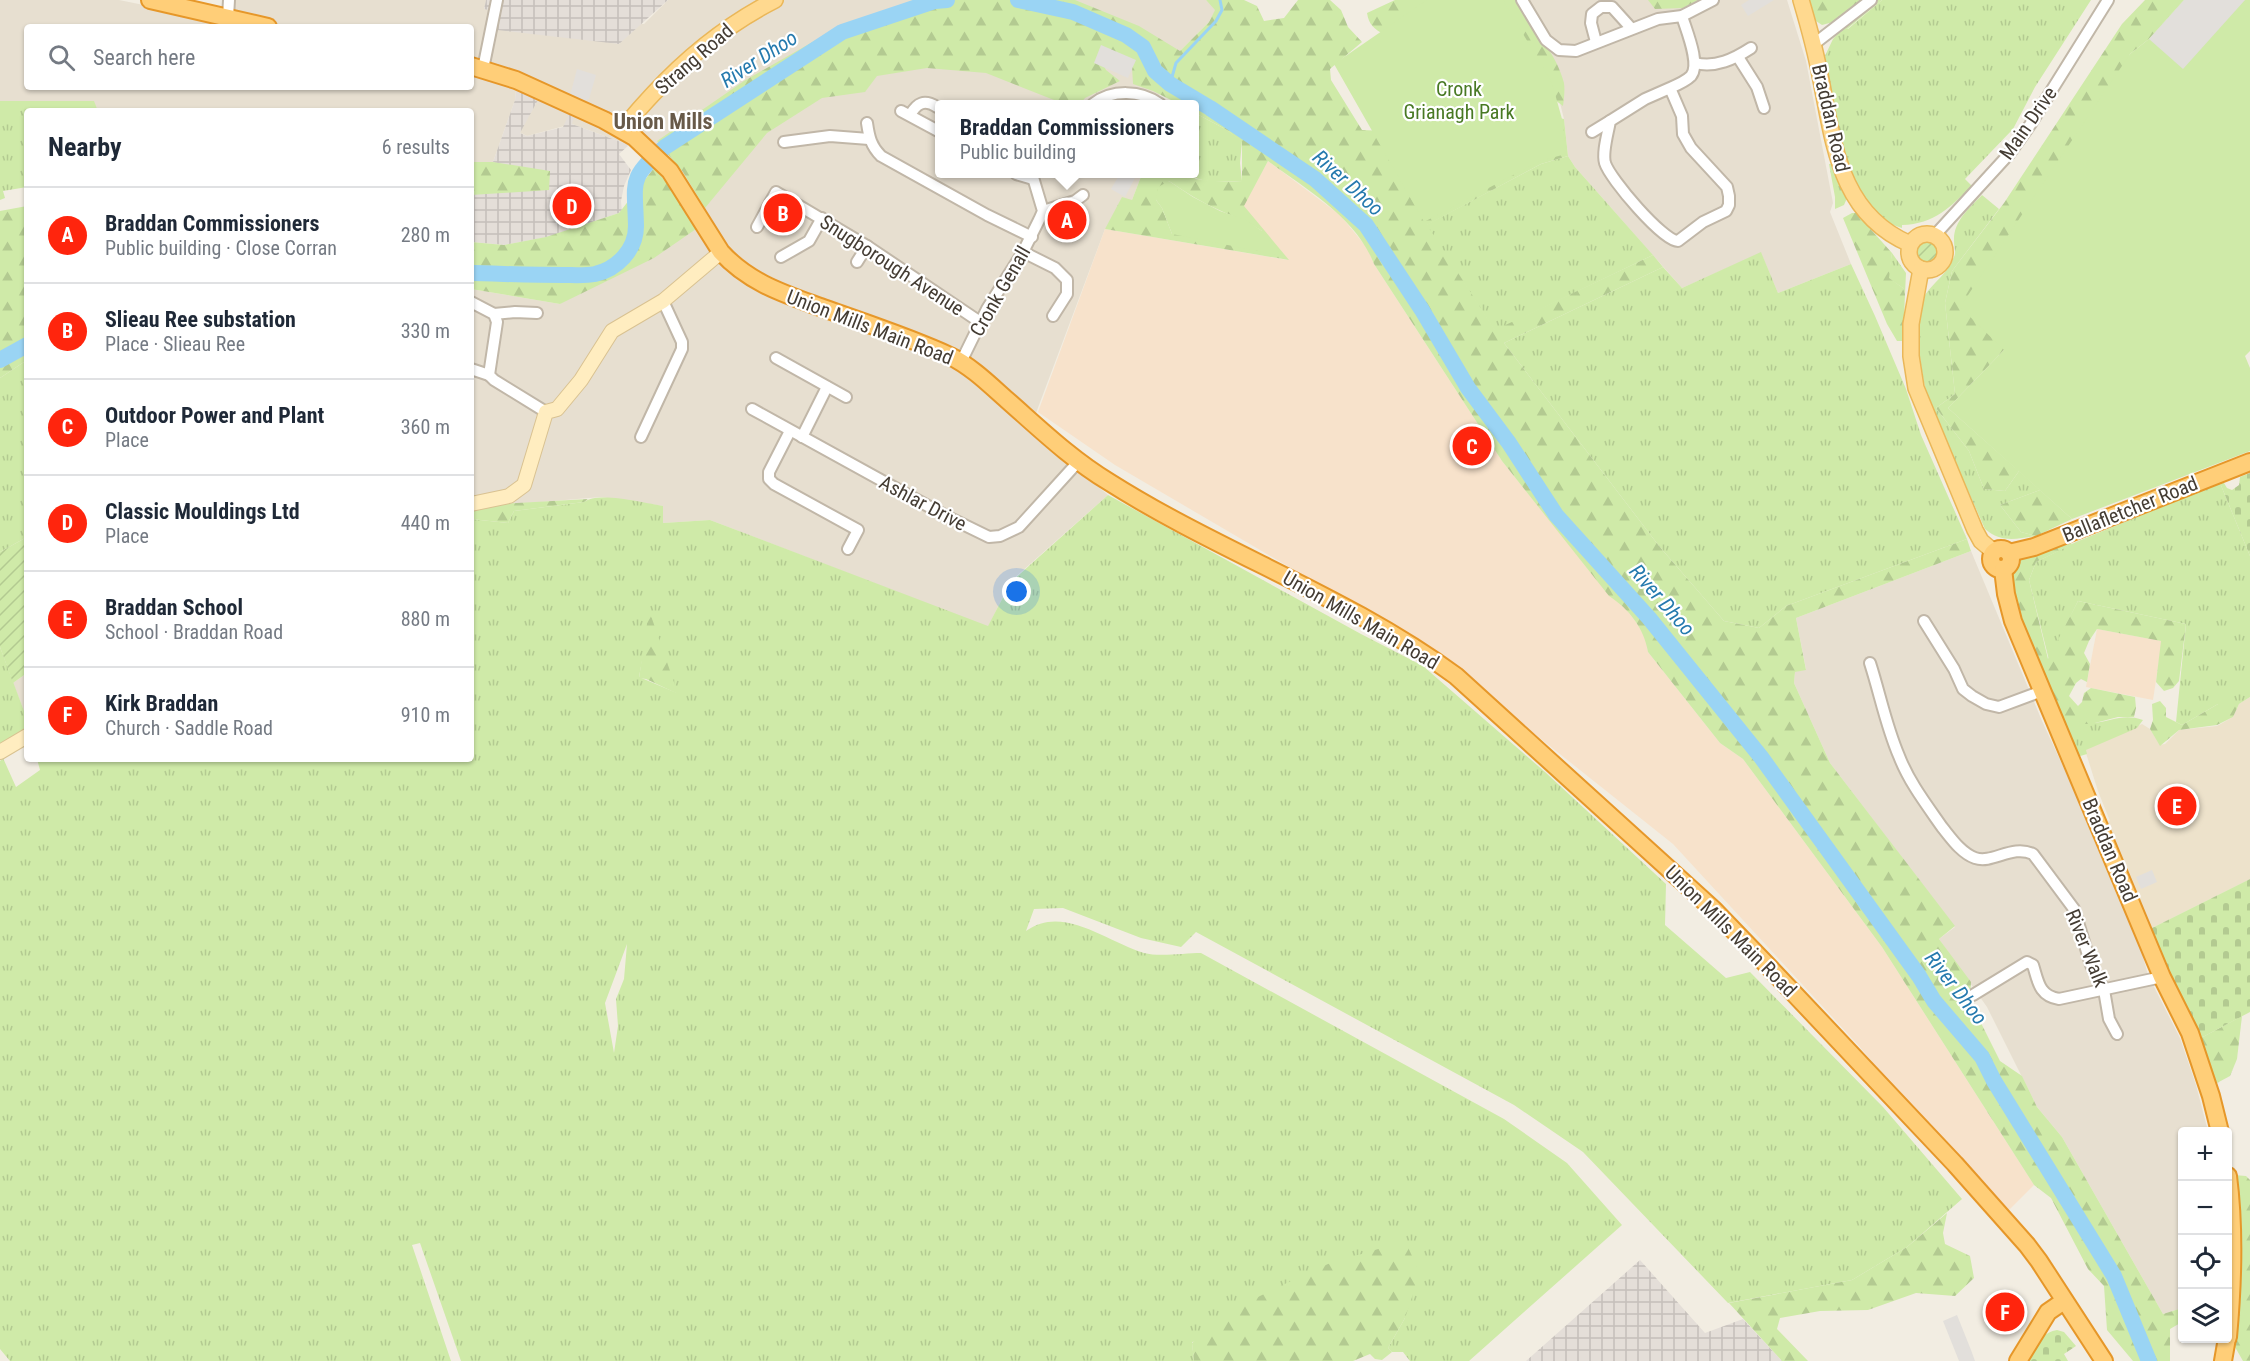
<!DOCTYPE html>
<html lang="en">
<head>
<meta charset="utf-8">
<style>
  :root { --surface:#fff; --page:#f6f6f7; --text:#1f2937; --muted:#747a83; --line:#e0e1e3; --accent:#ff250d }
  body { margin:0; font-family:"Roboto Condensed",sans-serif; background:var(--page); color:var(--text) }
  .controls { position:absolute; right:18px; bottom:18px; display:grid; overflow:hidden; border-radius:6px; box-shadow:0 2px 4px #0004 }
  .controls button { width:54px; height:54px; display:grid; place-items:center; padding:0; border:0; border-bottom:2px solid var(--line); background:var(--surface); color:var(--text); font:30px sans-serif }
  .you { position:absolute; left:1017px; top:592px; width:21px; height:21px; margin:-15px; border:4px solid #fff; border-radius:50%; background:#1a73e8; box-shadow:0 0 0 9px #1a73e833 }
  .badge { display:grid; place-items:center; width:39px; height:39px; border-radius:50%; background:var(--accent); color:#fff; font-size:20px; font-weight:700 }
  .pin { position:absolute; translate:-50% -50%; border:3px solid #fff; box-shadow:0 2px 6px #0006 }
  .popup { position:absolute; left:935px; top:100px; width:264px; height:78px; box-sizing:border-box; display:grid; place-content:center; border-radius:6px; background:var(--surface); filter:drop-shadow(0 2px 4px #0005); font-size:20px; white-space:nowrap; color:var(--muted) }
  .popup b { font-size:22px; color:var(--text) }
  .popup::after { content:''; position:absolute; left:50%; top:100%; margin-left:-12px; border:12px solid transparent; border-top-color:var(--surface) }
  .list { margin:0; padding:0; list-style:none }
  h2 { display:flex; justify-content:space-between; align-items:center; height:78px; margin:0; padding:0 24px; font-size:26px }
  h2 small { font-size:20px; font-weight:400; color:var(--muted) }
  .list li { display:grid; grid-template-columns:39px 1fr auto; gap:18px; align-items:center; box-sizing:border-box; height:96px; padding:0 24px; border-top:2px solid var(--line) }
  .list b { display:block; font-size:22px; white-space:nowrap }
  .list p { margin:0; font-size:20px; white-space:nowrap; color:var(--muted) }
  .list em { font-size:20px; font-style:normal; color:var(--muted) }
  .icon { flex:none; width:33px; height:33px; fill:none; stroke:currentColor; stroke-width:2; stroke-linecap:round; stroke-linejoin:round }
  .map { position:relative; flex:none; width:2250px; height:1361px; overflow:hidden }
  .search { position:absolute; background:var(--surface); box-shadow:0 2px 4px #0004; left:24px; top:24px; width:450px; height:66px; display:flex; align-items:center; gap:15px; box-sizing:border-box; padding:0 21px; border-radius:6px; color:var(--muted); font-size:22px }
  .panel { position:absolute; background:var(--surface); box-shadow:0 2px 4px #0004; left:24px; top:108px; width:450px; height:654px; border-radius:6px }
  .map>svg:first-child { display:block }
</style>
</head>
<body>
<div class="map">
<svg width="2250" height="1361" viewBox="0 0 2250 1361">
  <defs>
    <pattern id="industrial-grid" width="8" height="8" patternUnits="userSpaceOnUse" patternTransform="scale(1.5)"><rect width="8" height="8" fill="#e4ded8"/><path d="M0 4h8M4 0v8" fill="none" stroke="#c5bfba"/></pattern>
    <pattern id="grass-tufts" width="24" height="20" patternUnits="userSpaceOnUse" patternTransform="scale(1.5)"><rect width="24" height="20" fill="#cfeaa8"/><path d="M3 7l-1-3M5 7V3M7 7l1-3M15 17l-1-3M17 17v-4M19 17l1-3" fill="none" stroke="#b3ca91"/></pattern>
    <pattern id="forest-firs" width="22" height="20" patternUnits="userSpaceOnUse" patternTransform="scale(1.5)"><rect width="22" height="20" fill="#cfeaa8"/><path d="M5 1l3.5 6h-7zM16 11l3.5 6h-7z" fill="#b3ca91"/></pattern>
    <pattern id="cemetery-stones" width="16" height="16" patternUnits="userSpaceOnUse" patternTransform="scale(1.5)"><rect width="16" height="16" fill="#cfeaa8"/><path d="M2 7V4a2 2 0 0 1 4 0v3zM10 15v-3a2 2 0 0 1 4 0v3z" fill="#b3ca91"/></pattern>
    <pattern id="garden-furrows" width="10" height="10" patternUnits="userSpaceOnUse" patternTransform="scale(1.5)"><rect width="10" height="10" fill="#cfeaa8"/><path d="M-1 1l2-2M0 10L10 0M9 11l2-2" fill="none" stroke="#b3ca91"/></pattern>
  </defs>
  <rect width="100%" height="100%" fill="#f2ede2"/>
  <g fill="#e7dfd0" fill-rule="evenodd">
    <path d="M0 0H119L233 23 235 0H486L484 9 644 24 668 0H1206L1216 9 1209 22 1180 51 1155 104H940V174H1142L1132 200 1105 229 1030 429 1108 495 1011 581 988 627 710 520 663 523V506L601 497 517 504H471V289L560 304 677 195 654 168 629 145 572 124 527 136 519 132 539 98 516 88 515 100 493 162H471V111H98L93 101H0ZM27 27H471V87H27Z"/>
    <path d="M1508 0H1787L1806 61 1833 203 1830 212 1851 264 1778 293 1761 253 1682 288 1575 167 1568 156 1564 119 1555 83Z"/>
    <path d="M1971 551 2042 721 2101 848 2138 939 2148 975 2180 1038 2196 1085 2208 1131 2182 1132V1308L2163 1314 2062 1137 2037 1107 1987 1007 1939 939 1955 927 1830 763 1794 683 1795 672 1806 669 1796 618Z"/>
    <path d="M27 673V719L13 683Z"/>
  </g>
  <g fill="#f7e2cb">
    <path d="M1268 161 1340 215 1368 249 1374 264 1502 461 1609 595 1626 607 1646 637 1648 652 1720 743 1743 759 1882 947 2034 1185 2003 1216 1859 1046 1673 844 1424 646 1115 465 1038 412 1105 229 1288 260 1243 206Z"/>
    <path d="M2097 629 2162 641 2153 700 2086 687Z"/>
  </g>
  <g fill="url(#industrial-grid)">
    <path d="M486 0H668L619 44 489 29 492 11 484 9Z"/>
    <path d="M516 88 539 98 520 133 527 136 563 127 569 114 574 117 572 124 629 145 619 154 631 170 624 186 621 201 622 212 548 237 504 245 471 242V195L528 175 493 162 515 100Z"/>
    <path d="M1640 1260 1705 1333 1743 1319 1782 1361H1526Z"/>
  </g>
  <path fill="#ede2cb" d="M2250 697V879L2150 929 2108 822 2110 821 2098 791 2085 750 2142 724 2150 729 2160 745 2165 744 2179 730 2217 726 2233 717 2239 704Z"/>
  <g fill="url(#grass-tufts)" fill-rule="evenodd">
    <path d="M1882 0H2091L2035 87 2013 129 1965 179 1972 186C1950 207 1935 224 1902 225V228L1887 223 1872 213 1845 172 1823 60 1833 39 1843 28 1848 29Z"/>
    <path d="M0 101H94L98 111H27V187L3 191 5 198 0 200Z"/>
    <path d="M1195 113 1227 130 1242 141 1240 163 1242 181C1224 182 1203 184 1188 174H1194Z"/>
    <path d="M1568 156 1575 167 1653 255 1495 331 1426 225 1541 164Z"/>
    <path d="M1829 164H1831L1847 198 1844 205 1835 209V197Z"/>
    <path d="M1982 195 1999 209 1952 271 1945 303 1955 394 1936 408 1969 451 1984 489 2005 491 2019 471 2040 490 2000 505 2021 532 2036 536C2016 539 2001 543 1985 529L1930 405C1922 381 1911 317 1925 295 1934 282 1947 274 1953 259 1957 252 1954 249 1954 241 1953 222 1969 208 1982 195Z"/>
    <path d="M1761 252 1778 293 1851 264 1875 316 1906 389 1921 435 1967 539 1786 606 1759 628 1724 621 1659 546 1504 343 1663 267 1682 288Z"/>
    <path d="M1892 253 1906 273 1905 294 1903 288 1888 278Z"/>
    <path d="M27 360V537L0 552V378Z"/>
    <path d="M2220 483 2250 556V697L2239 704H2218L2182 725 2176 722 2186 624 2078 601 2049 660 2029 580 2036 562 2076 542Z"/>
    <path d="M1108 495 1361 634 1423 666 1545 772 1666 884 1665 925 1726 978 1750 972 1883 1107 1962 1199 1907 1247 1852 1280 1728 1303 1583 1152 1514 1105 1196 932 1181 947 1141 938 1063 908 1034 909 1026 931C1063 904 1107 942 1144 953 1159 957 1185 953 1201 953L1504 1119 1567 1163 1622 1225 1469 1361H1410L1403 1352H1392L1388 1348 1405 1318 1192 1342 1194 1361H461L420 1243 412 1245 451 1361H10L0 1349V761L3 758 16 787 40 770 37 759H471V519L508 523 514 511 584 502C597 491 646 503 663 506V523L710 520 988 626 1011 582ZM644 650 677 693 639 677ZM627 944 624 979 616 999 618 1026 614 1053 605 1003Z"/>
    <path d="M0 647 27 719V728L0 746Z"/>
    <path d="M2059 717C2069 719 2082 724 2092 723 2112 722 2122 713 2143 720L2137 728 2086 750 2087 754 2077 757Z"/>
  </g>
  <g fill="url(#forest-firs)" fill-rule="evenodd">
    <path d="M928 0H1075L1139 26 1180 51 1209 22 1215 10 1206 0H1244L1257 6 1264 21 1284 18 1298 0H1330L1341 10 1348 27 1362 42 1330 69 1331 80 1362 130 1385 131 1555 117 1564 119 1568 156 1541 164 1427 225 1495 330 1653 255 1663 267 1504 343 1659 546 1724 621 1759 628 1786 606 1967 539 1971 551 1796 618 1806 670 1795 672 1794 683 1830 763 1955 926 1939 939 1971 982 1970 1001 2000 1061 2022 1076 2037 1107 2062 1137 2163 1314 2182 1308V1322L2170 1329V1361H2133L2107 1330 2104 1286 2088 1269 2051 1198 2034 1185 1882 947 1743 759 1720 743 1648 652C1644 628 1629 609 1609 596L1502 461 1374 264C1356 217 1307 190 1268 161L1244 206 1289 260 1105 229 1122 197 1132 200 1142 174H1188L1196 179 1225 182 1242 181V142L1227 130 1195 113 1194 104H1179L1153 91 1133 84 1132 67 1099 56 1106 70 1120 81 1085 98 1080 104H1054V100L986 73 927 68 877 76 865 92 822 98 767 133 705 208 683 172 657 141 744 81 823 36 915 2ZM1169 181C1185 192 1201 202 1219 210 1236 218 1245 220 1262 231L1172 234 1162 208 1156 200Z"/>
    <path d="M1395 0H1465L1385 35C1374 29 1369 25 1367 13Z"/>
    <path d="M1496 0H1517C1531 29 1556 51 1564 83 1565 90 1564 99 1563 106L1551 97Z"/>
    <path d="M1648 0H1698L1683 8 1655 9Z"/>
    <path d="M1808 0H1882L1847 29 1843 28 1837 21 1822 25 1816 21Z"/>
    <path d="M2145 0H2184L2149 39 2130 54 2004 350 1948 408 2019 471 2005 491 1984 489 1969 451 1936 408 1955 394 1945 303 1952 271 2004 203 2122 24Z"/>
    <path d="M471 162H493L550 171 549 190 471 195Z"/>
    <path d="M654 168 677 195 696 229 654 258 560 304 471 289V242L504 245 546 237 619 213Z"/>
    <path d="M27 206V340L0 356V211Z"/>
    <path d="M1852 213H1856L1892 253 1889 278 1903 288 1905 294 1903 341H1897L1887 324 1843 218Z"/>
    <path d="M27 350V360L0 378V367Z"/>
    <path d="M2040 490 2072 519 2036 536 2021 532 2000 505Z"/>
    <path d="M588 499 584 502 514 511 508 523 471 519V509L497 504Z"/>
    <path d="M2063 541 2073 544 2036 562 2029 580 2048 659 2078 601 2186 624 2179 681 2173 688 2164 691 2156 682 2161 641 2097 629 2089 641 2084 653 2090 664 2087 682 2081 679 2076 683 2069 696 2078 706 2082 702 2084 693 2091 688 2135 697 2136 708 2134 717H2118L2091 724H2066L2059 717C2048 693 2001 589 2014 567 2023 552 2048 547 2063 541Z"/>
    <path d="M649 610 678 694 646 679 639 678Z"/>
    <path d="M2160 701 2166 708V717L2182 725 2218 704H2239L2233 717 2217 725 2179 730 2160 746 2150 729 2153 720 2152 704Z"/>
    <path d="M2242 1016 2237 1059 2230 1076 2217 1083 2199 1039Z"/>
    <path d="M2234 1175 2246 1176 2250 1180V1361H2243L2235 1347 2239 1278Z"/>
    <path d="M1947 1213 1943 1233 1945 1244 1970 1256 1974 1278 1955 1296 1916 1293 1868 1310 1820 1311 1780 1318 1777 1329 1808 1361H1782L1729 1303 1852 1280 1907 1247Z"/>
    <path d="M1405 1241 1420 1273 1405 1318 1388 1348 1392 1352 1382 1360 1375 1359 1370 1354 1353 1361H1194L1192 1343 1237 1307 1291 1281 1328 1264Z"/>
  </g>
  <g fill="url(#cemetery-stones)">
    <path d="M2250 473V556L2220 483H2224L2227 488 2232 490 2239 485 2240 477Z"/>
    <path d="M2250 879V1012L2199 1039 2150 929Z"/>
    <path d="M2057 1330 2064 1332 2076 1346 2064 1354 2068 1361H2025C2034 1348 2040 1333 2057 1330Z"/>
  </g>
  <g fill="#cfeaa8">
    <path d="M1427 0H1503L1552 83 1562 119 1566 154 1540 161 1424 222 1334 64Z"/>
    <path d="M2184 0H2250V351L2245 356 2250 368V451L2072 519 1948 408 2004 350 1960 307 2130 54 2149 39Z"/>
    <path d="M1169 181 1193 197 1220 211 1246 220 1262 231 1283 256 1172 234 1162 208 1156 200 1158 187Z"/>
  </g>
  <g fill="url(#garden-furrows)">
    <circle cx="1928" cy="252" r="13"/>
    <path d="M27 537V673L13 683 0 647V552Z"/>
  </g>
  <g fill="#e2dfdb">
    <path d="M1749 0H1774L1748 16 1741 5Z"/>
    <path d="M2184 0H2245L2183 69 2149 39Z"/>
    <path d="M1101 45 1136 60 1128 78 1094 63Z"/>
    <path d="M577 69 596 75 589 99 584 101 570 96Z"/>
    <path d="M1120 174H1137L1125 197 1111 189Z"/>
    <path d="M2152 870 2157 882 2141 889 2136 877Z"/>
    <path d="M1957 1315 1971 1350 1975 1361H1959L1943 1321Z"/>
  </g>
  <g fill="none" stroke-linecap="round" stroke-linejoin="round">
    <path stroke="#9ad4f4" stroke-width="3" d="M1170 84 1176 63 1216 21 1222 10 1220 0"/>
    <g stroke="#9ad4f4" stroke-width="16">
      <path d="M1018 0 1073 12 1126 35 1143 47 1155 71 1170 84 1210 108 1315 179 1366 225 1422 310 1468 388 1509 443 1556 515 1649 618 1761 757 1919 976 1934 1001 1982 1057 1994 1081 2114 1276 2149 1361"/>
      <path d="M471 273C502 274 532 275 563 275 573 275 585 276 595 274 617 269 636 250 636 226 635 180 628 179 665 147L842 32 935 1 947 0"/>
      <path d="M0 360 27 345"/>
    </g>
    <defs>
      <g id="minor">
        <path d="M1522 0 1546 40 1559 50 1576 51 1658 19 1682 16 1713 0"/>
        <path d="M228 17 229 0"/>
        <path d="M1596 42 1591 23 1592 14 1601 7H1612L1631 28"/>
        <path d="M1814 44 1871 0"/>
        <path d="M1738 57 1757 87 1764 108"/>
        <path d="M1695 63C1716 68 1734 59 1751 48"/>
        <path d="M483 69 497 0"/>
        <path d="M1670 88 1645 99 1610 121C1608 133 1602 152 1605 163 1610 179 1663 241 1678 241L1703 222 1726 211 1729 205V196L1727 187 1691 148 1683 134 1682 116 1670 88C1677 85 1686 81 1691 76 1701 64 1686 30 1682 16"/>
        <path d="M1093 104C1112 89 1141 90 1160 104"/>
        <path d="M901 111 940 132"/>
        <path d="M910 115C917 103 924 99 937 107"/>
        <path d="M867 123C869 137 871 146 881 156L987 215 1032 237"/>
        <path d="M1592 132 1610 121"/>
        <path d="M784 142 830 136 869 139"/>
        <path d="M1016 174 1033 179"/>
        <path d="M1043 211 1075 201 1083 195"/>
        <path d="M757 227 776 192 867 246 980 322"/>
        <path d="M1935 235 2010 153 2030 125 2108 0"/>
        <path d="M1023 252 1055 268 1067 280V294L1053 316"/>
        <path d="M781 257 809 241 822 218"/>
        <path d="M857 262 867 246"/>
        <path d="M471 302 494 314 497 322 489 375 494 380 546 412"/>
        <path d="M494 314 515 312 537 313"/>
        <path d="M776 358 846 397"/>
        <path d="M961 362 987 309 1023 252 1039 220 1043 211 1032 174"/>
        <path d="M471 369 489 375"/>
        <path d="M752 409 946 516 989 537 1000 536 1019 527 1078 462"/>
        <path d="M790 431 769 472V479L774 484 858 530 848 549"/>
        <path d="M641 437 682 349V342L663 301"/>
        <path d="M802 437 827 387"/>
        <path d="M1924 621 1954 669 1963 689 1972 696 1986 704 1999 707 2042 691"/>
        <path d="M1870 663C1880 694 1886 726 1899 756 1909 782 1926 804 1942 827 1951 838 1961 853 1975 858 1993 864 2012 844 2033 854L2074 909 2091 965 2104 990 2109 1019 2117 1034"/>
        <path d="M1973 995 2027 962 2033 965C2038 981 2039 996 2059 999L2162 977"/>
      </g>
      <g id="secondary">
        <path d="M471 504 509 496 524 485 546 412 557 409 581 380 612 331 663 301 721 252"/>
        <path d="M0 752 27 736"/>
      </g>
      <g id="primary">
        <path d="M1801 0C1809 27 1816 53 1821 80 1834 145 1840 214 1910 244"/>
        <path d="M623 130C631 117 643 105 653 94 689 55 728 24 775 0"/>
        <circle cx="1927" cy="252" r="18"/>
        <path d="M1921 269 1911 324V356L1916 388 1975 530 1981 541 1994 552"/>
      </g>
      <g id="trunk">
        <path d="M150 0 268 27"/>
        <path d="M471 66 516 80 604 120 634 137 670 171 721 252C749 283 785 294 823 308 865 323 909 337 950 356 972 367 989 384 1007 400 1040 429 1071 459 1109 482 1221 553 1349 597 1456 676L1714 910 1769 967 1955 1164 2027 1245 2039 1261 2104 1361"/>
        <circle cx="2001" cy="559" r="10"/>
        <path d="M2009 553 2034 547 2250 462"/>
        <path d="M2003 569 2006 594 2013 621 2162 977 2190 1033 2211 1096 2220 1132"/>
        <path d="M2228 1176C2235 1230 2233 1283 2228 1337"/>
        <path d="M2018 1361 2048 1312 2064 1301"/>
        <path d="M2223 1361 2227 1338"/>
      </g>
    </defs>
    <use href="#minor" stroke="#c1b7a8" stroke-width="14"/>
    <use href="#secondary" stroke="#d9c291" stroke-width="16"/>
    <use href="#primary" stroke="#eab759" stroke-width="18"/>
    <use href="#trunk" stroke="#e69729" stroke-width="20"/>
    <use href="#minor" stroke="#fff" stroke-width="10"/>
    <use href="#secondary" stroke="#ffedc0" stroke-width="14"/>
    <use href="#primary" stroke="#ffd98f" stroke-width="15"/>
    <use href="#trunk" stroke="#ffce78" stroke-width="16"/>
  </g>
  <g text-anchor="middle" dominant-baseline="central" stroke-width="4.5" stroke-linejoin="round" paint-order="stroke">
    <g font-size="20" fill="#443c33" stroke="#fff">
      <text transform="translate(694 59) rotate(-41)">Strang Road</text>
      <text transform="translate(1831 118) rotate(77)">Braddan Road</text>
      <text transform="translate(2028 123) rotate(-55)">Main Drive</text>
      <text transform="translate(892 265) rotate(33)">Snugborough Avenue</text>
      <text transform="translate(1000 291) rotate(-60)">Cronk Genall</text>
      <text transform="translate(870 327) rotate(21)">Union Mills Main Road</text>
      <text transform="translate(923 503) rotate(28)">Ashlar Drive</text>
      <text transform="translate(2130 509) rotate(-22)">Ballafletcher Road</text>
      <text transform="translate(1361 620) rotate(30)">Union Mills Main Road</text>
      <text transform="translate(2110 850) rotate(67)">Braddan Road</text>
      <text transform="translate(1731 931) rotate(45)">Union Mills Main Road</text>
      <text transform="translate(2087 948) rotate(68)">River Walk</text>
    </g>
    <g font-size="20" fill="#487923" stroke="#fff">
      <text x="1459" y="89">Cronk<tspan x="1459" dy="23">Grianagh Park</tspan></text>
    </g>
    <g font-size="21" font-style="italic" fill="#257aae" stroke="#fff">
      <text transform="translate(759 59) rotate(-33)">River Dhoo</text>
      <text transform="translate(1348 183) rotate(42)">River Dhoo</text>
      <text transform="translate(1662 600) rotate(49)">River Dhoo</text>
      <text transform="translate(1956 988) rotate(52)">River Dhoo</text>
    </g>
    <g font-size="22" font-weight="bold" fill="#685a49" stroke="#fff">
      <text x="663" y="121">Union Mills</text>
    </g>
  </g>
</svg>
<div class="controls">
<button>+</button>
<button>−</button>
<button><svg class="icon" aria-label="locate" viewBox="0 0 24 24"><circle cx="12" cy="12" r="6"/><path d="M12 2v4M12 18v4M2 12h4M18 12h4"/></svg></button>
<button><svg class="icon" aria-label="layers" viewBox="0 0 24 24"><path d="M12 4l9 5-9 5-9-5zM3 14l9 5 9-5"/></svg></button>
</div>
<div class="you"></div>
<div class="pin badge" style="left:1067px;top:220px">A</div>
<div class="popup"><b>Braddan Commissioners</b>Public building</div>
<div class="pin badge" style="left:783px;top:213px">B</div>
<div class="pin badge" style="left:1472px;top:446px">C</div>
<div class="pin badge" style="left:572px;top:206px">D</div>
<div class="pin badge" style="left:2177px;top:806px">E</div>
<div class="pin badge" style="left:2005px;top:1312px">F</div>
<div class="search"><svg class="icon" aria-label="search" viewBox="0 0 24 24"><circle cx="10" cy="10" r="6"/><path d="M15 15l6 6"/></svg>Search here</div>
<section class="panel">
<h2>Nearby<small>6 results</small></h2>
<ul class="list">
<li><span class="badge">A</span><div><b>Braddan Commissioners</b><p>Public building · Close Corran</p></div><em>280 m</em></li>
<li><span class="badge">B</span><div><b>Slieau Ree substation</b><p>Place · Slieau Ree</p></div><em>330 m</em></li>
<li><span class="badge">C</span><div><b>Outdoor Power and Plant</b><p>Place</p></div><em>360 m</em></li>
<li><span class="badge">D</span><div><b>Classic Mouldings Ltd</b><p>Place</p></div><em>440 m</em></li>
<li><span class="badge">E</span><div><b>Braddan School</b><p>School · Braddan Road</p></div><em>880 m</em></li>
<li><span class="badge">F</span><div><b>Kirk Braddan</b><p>Church · Saddle Road</p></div><em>910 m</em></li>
</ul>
</section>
</div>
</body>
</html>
